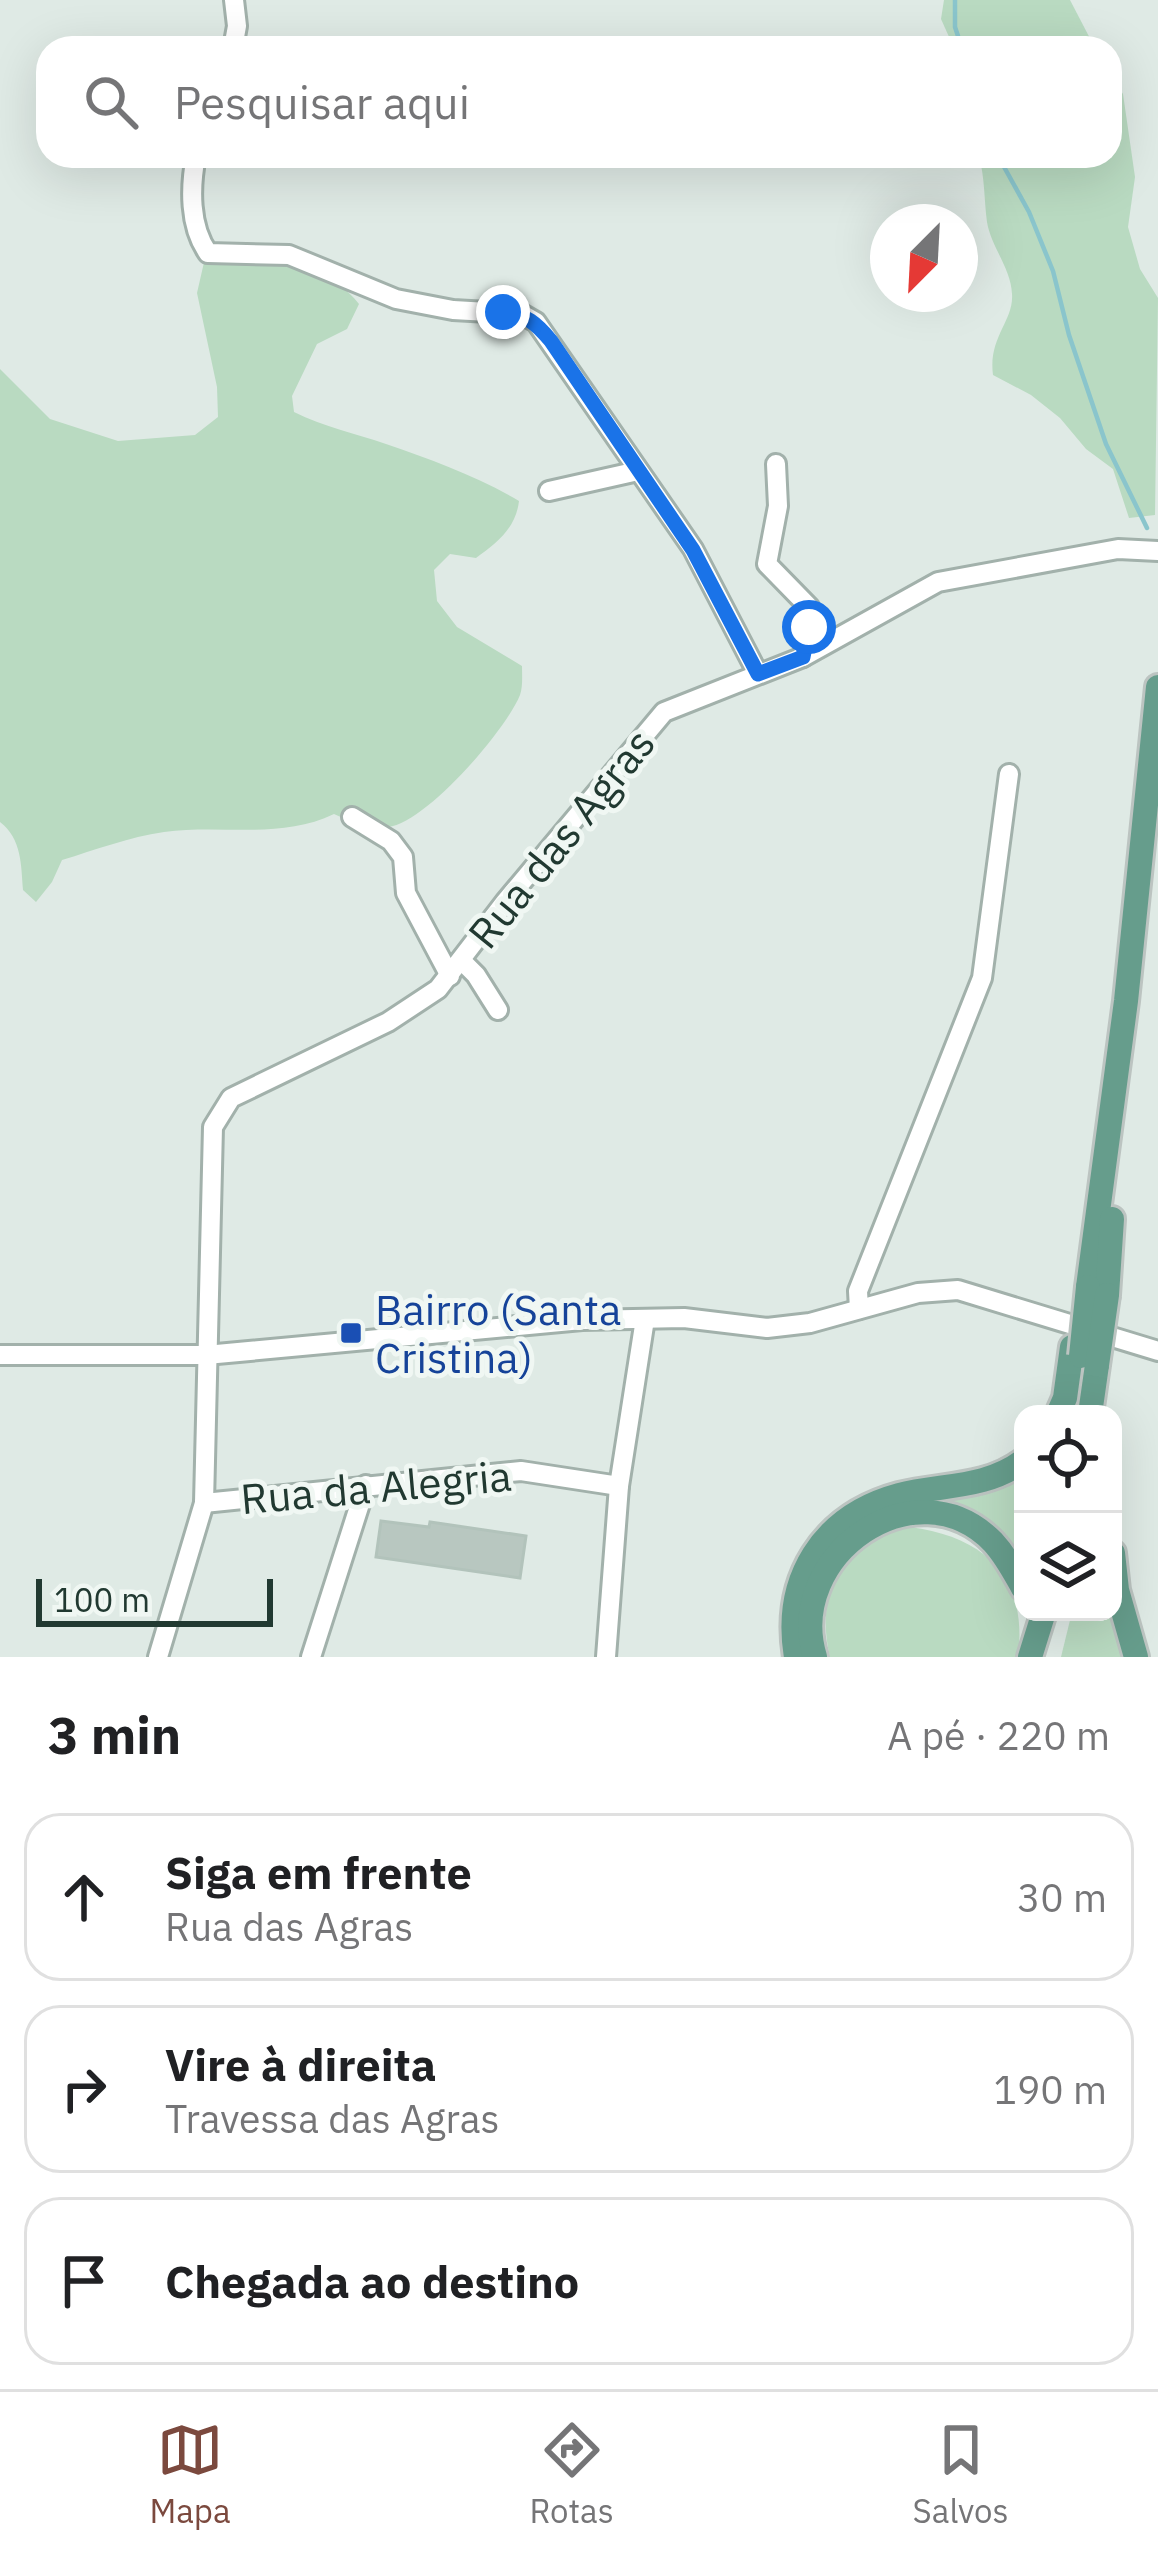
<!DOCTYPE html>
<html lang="pt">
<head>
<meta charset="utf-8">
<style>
  :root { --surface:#fff; --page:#f6f6f6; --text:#202124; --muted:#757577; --line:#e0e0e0; --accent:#7b493e }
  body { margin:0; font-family:"IBM Plex Sans",sans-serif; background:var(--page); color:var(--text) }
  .controls { position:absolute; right:36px; bottom:36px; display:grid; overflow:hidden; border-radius:24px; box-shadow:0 12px 48px #0002 }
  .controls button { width:108px; height:108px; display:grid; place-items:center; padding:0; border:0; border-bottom:3px solid var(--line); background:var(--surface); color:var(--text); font:60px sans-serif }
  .compass { position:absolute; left:870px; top:204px; width:108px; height:108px; border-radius:50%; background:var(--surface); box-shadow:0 12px 48px #0002; rotate:204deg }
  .scale { position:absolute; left:36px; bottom:30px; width:237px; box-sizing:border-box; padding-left:12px; border:6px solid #213931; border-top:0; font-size:33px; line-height:42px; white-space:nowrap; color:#213931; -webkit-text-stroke:9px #f0f7f3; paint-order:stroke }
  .stop { position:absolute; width:36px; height:36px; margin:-27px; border:9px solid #1a73e8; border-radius:50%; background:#fff }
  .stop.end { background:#1a73e8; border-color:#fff; box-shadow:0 3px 12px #0008 }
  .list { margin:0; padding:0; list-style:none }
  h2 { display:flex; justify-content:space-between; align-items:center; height:156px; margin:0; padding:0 48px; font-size:51px }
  h2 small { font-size:39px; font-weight:400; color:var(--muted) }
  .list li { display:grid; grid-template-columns:78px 1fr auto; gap:36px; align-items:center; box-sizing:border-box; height:168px; margin:0 24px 24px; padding:0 24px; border:3px solid var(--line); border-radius:36px }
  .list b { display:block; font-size:45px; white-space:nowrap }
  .list p { margin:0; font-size:39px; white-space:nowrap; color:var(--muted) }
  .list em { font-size:39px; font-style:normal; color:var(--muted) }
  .icon { flex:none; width:66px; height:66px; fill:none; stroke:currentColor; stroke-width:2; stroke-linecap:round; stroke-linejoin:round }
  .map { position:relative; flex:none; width:1158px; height:1657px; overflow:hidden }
  .search { position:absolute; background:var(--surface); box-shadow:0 12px 48px #0002; left:36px; right:36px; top:36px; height:132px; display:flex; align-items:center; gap:30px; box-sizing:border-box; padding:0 42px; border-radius:36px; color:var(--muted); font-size:45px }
  .sheet { height:732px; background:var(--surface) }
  nav { display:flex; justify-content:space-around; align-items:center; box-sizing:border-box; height:168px; border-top:3px solid var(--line); background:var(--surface); font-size:33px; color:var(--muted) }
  nav a { display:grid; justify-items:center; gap:6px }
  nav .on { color:var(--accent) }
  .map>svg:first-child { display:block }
</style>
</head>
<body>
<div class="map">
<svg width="1158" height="1657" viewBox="0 0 1158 1657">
  <rect width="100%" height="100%" fill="#dfeae5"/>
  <g fill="#b9dac1">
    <path d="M944 0H1070L1095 48H954L941 19Z"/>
    <path d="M1110 74 1123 94 1135 177 1128 227 1140 269 1158 298 1155 515 1129 518 1113 469 1086 449 1060 418 1031 395 993 375C988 337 1014 321 1012 294 1011 268 991 247 987 222 984 199 985 179 979 156H1110Z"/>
    <path d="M205 258C257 260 325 259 359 304L347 329 317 344 292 396 294 412C324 427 354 433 386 444 432 460 477 476 519 501 516 528 497 543 476 558L450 554 434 570 437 601 457 627 522 666C522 675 523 687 520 695 506 730 426 823 388 827 368 829 351 822 334 814 280 840 221 824 164 832 129 837 95 850 62 860L52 882 36 902 23 890C21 865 22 839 0 822V369L50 419 118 441 195 435 218 417 217 387 197 293Z"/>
    <path d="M1023 1474V1560L1001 1536 920 1505C956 1500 993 1496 1023 1474Z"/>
    <path d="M910 1527C986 1537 1028 1578 1018 1657H830C814 1590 843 1545 910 1527Z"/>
    <path d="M1072 1612H1113L1127 1657H1061Z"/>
  </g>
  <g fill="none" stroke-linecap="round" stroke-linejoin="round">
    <g stroke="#8ac5cc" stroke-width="4.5">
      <path d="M955 0V27L962 48"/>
      <path d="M998 156 1029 212 1053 271 1069 335 1106 444 1147 528"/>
    </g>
  </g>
  <path fill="#b8c7c0" stroke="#b2c3bb" stroke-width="3" d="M381 1521 429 1527 430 1522 526 1536 520 1578 376 1557Z"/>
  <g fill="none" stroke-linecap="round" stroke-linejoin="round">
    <defs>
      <g id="minor">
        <path d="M233 48 237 26 234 0"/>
        <path d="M196 156C190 187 189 226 208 253L289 255 396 299 453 310 522 314 536 322 693 549 758 674"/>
        <path d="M776 464 778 506 767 564 809 607 803 657"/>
        <path d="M549 491 638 471"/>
        <path d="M352 817 391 841 403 857 406 893 450 976"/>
        <path d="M461 960 476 975 498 1010"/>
        <path d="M859 1309 858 1291 982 978 1009 774"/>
        <path d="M0 1355H206L582 1320 684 1318 767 1328 810 1323 918 1293 958 1290 1158 1351"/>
        <path d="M204 1503 521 1471 619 1486"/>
        <path d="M158 1657 204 1503 213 1127 231 1098 388 1022 438 989 505 902 664 712 803 657 938 582 1118 549 1158 551"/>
        <path d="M311 1657 366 1485"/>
        <path d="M606 1657 619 1486 645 1319"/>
      </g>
      <g id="major">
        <path d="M1088 1287 1126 1001 1158 687"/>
        <path d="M1107 1295 1112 1219"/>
        <path d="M1058 1414 1065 1398 1072 1347"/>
        <path d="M1090 1414 1097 1365"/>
        <path d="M1113 1553 1117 1590 1136 1657"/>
        <path d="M796 1657C783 1579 822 1516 899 1495 943 1484 985 1489 1023 1461"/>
        <path d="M815 1657C784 1555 916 1463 993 1542 1006 1556 1014 1572 1023 1588"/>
        <path d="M1030 1657 1044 1612"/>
      </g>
    </defs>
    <use href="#minor" stroke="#a2b1ab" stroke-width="24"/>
    <use href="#major" stroke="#bcc4c1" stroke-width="30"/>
    <use href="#minor" stroke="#fff" stroke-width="18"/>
    <use href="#major" stroke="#669d8c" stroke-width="24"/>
    <defs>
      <g id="major-bridge">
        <path d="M1081 1356 1088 1287"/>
        <path d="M1097 1365 1107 1295"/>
      </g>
    </defs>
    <use href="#major-bridge" stroke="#bcc4c1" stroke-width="30" stroke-linecap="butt"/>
    <use href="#major-bridge" stroke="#669d8c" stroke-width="24"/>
  </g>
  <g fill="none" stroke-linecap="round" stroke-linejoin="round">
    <path stroke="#1a73e8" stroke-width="15" d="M503 312C527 315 536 323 551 341L693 550 758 674 803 657 809 627"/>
  </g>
  <rect fill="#1a4fb4" stroke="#f0f7f3" stroke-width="4.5" x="339" y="1321" width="24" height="24" rx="6"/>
  <g text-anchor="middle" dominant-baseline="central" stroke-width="10" stroke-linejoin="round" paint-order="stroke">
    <g font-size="42" fill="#213931" stroke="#f0f7f3">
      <text transform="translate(561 838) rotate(-51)">Rua das Agras</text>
      <text transform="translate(376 1487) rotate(-5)">Rua da Alegria</text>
    </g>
    <g font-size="42" fill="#164399" stroke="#f0f7f3" text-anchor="start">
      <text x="375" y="1309">Bairro (Santa<tspan x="375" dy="48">Cristina)</tspan></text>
    </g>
  </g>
</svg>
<div class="controls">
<button><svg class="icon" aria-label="locate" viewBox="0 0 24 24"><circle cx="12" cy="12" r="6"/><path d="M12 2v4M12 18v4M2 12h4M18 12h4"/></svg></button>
<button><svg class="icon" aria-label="layers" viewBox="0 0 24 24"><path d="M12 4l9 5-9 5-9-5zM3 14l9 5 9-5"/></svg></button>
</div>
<svg class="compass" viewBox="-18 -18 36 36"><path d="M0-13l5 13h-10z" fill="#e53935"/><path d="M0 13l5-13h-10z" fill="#757577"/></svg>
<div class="scale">100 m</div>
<div class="stop" style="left:809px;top:627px"></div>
<div class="stop end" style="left:503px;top:312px"></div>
<div class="search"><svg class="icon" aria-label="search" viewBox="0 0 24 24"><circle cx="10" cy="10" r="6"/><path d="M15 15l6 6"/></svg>Pesquisar aqui</div>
</div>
<section class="sheet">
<h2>3 min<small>A pé · 220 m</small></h2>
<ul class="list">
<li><svg class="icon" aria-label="ahead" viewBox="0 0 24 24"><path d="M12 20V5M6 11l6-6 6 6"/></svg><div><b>Siga em frente</b><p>Rua das Agras</p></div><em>30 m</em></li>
<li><svg class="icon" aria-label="right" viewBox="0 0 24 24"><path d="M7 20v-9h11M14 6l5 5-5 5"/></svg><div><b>Vire à direita</b><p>Travessa das Agras</p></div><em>190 m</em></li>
<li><svg class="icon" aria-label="arrive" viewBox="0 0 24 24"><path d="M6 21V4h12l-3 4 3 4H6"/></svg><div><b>Chegada ao destino</b></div></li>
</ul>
</section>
<nav>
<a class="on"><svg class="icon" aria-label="map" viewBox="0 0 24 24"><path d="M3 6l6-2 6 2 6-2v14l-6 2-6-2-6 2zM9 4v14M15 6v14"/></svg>Mapa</a>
<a><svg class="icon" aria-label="directions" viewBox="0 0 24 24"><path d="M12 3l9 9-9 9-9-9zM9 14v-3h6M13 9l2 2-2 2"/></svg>Rotas</a>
<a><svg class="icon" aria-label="saved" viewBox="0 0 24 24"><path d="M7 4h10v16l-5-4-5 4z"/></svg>Salvos</a>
</nav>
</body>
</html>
